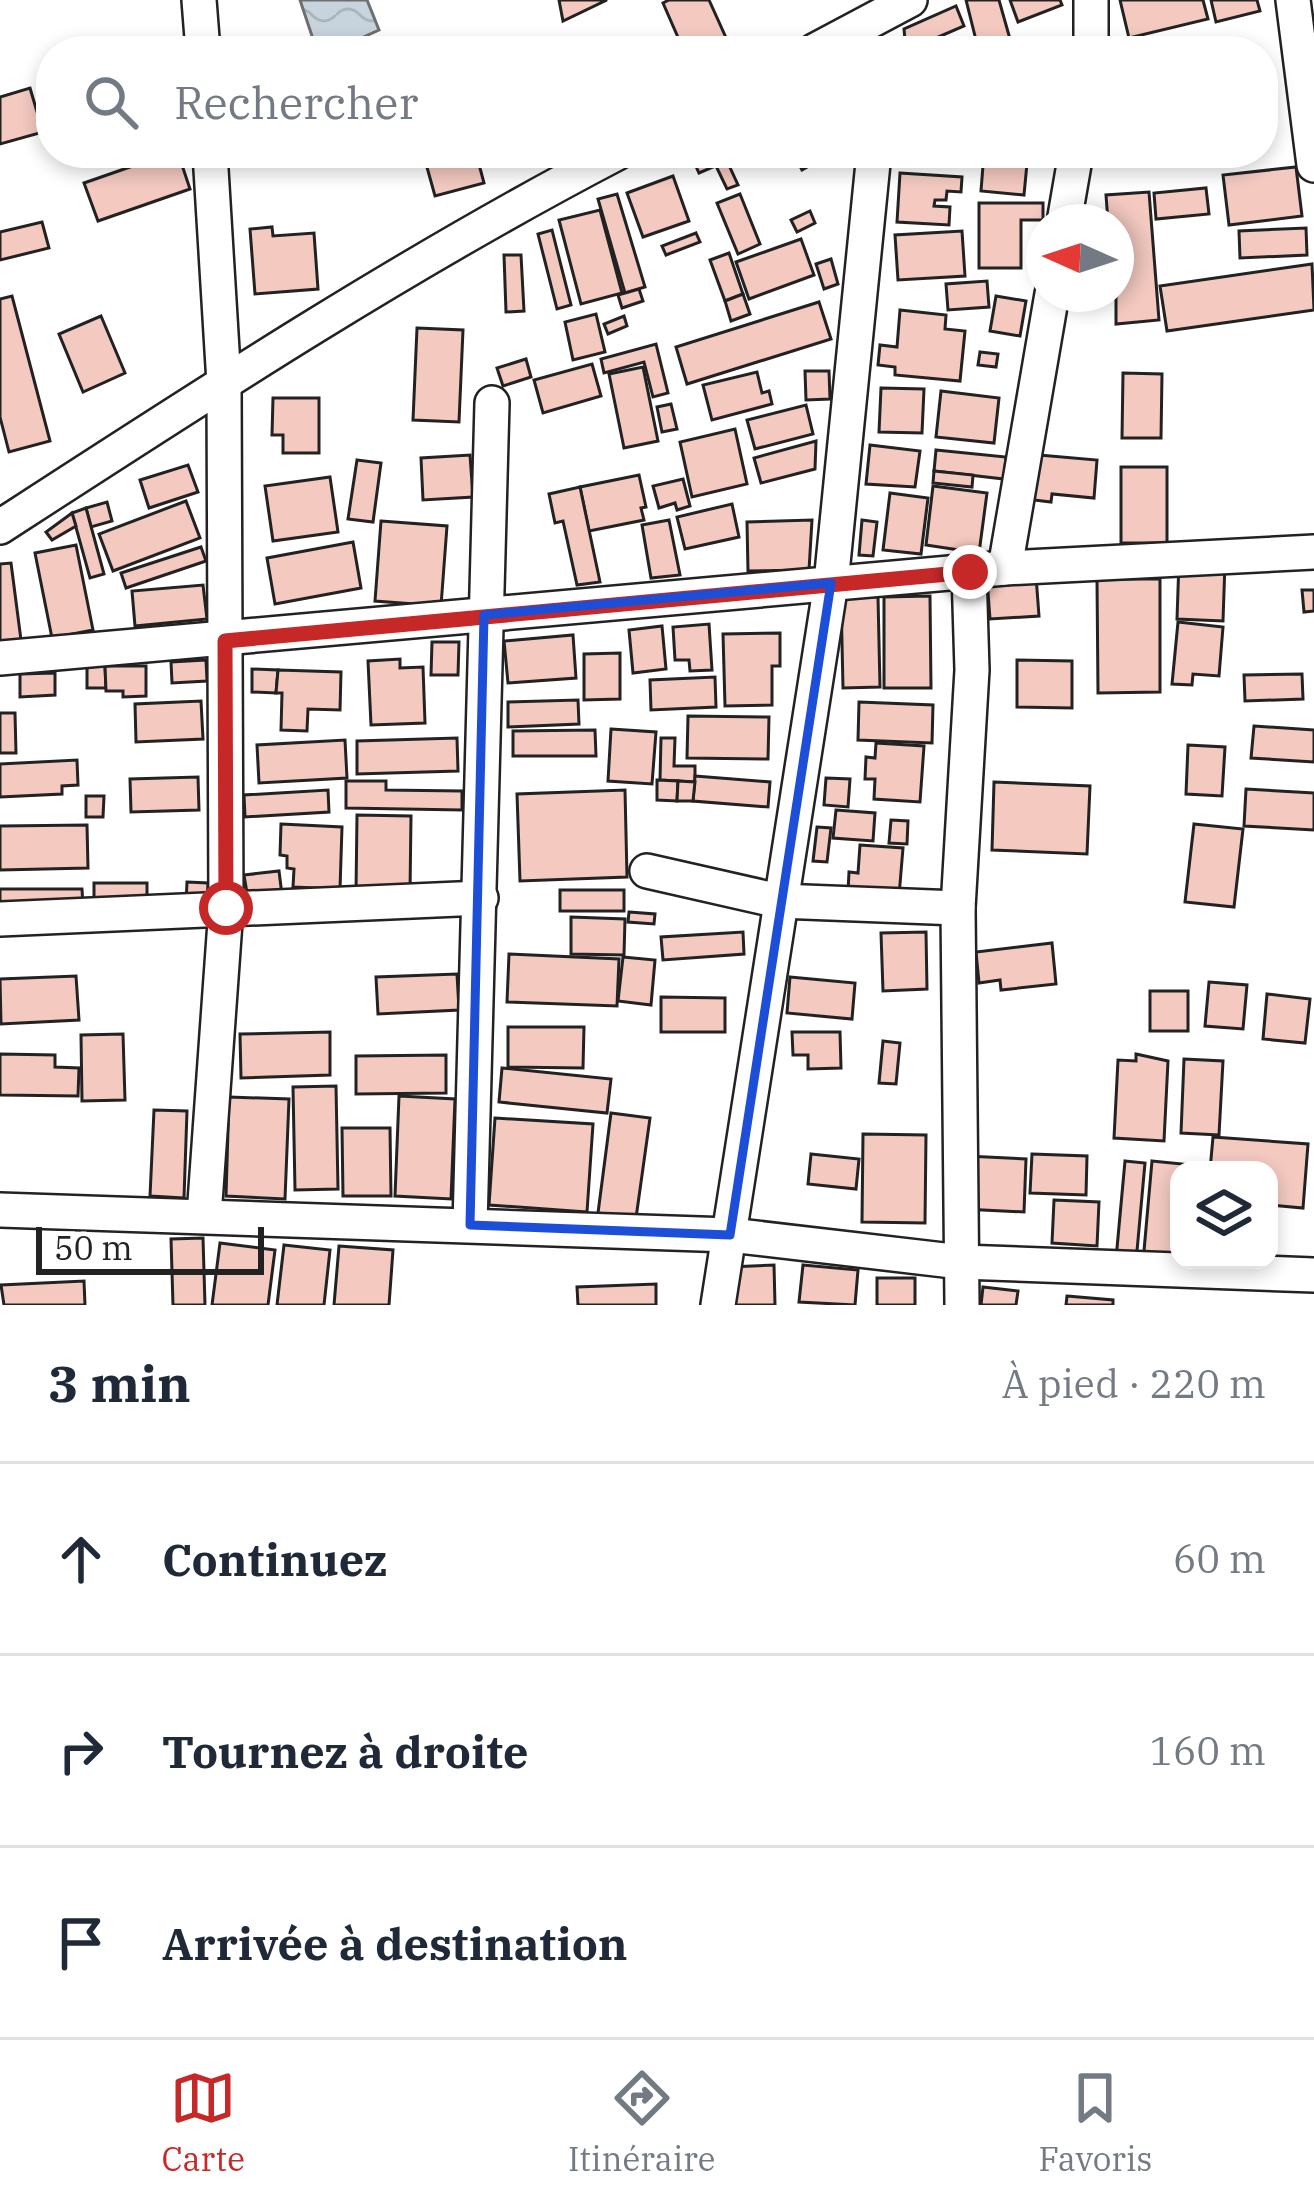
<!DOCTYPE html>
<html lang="fr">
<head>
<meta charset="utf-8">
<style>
  :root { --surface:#fff; --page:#f2f2f3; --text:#1f2937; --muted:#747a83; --line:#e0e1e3; --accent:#c62828 }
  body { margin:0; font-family:"IBM Plex Serif",serif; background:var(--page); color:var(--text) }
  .controls { position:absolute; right:36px; bottom:36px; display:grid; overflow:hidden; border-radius:24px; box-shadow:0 6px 18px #0003 }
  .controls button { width:108px; height:108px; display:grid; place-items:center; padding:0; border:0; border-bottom:3px solid var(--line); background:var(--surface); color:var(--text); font:60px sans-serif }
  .compass { position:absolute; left:1026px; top:204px; width:108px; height:108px; border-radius:50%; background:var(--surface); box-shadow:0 6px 18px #0003; rotate:273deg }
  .scale { position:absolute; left:36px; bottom:30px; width:228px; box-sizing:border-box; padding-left:12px; border:6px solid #222; border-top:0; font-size:33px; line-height:42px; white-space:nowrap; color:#222; -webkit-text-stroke:9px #fff; paint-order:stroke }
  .stop { position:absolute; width:36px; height:36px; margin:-27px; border:9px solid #c62828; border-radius:50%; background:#fff }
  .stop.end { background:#c62828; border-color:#fff; box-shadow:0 3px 12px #0008 }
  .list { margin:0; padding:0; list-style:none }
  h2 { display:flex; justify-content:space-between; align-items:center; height:156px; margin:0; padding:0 48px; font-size:51px }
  h2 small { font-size:39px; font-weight:400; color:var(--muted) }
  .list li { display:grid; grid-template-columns:78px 1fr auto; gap:36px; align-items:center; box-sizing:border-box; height:192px; padding:0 48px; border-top:3px solid var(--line) }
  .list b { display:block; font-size:45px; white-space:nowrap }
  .list em { font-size:39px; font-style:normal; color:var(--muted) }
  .icon { flex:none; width:66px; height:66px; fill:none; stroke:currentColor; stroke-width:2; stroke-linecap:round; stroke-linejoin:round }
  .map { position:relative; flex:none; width:1314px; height:1305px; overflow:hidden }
  .search { position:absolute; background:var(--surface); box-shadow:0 6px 18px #0003; left:36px; right:36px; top:36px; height:132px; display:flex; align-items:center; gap:30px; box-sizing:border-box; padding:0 42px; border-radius:48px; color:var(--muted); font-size:45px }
  .sheet { height:732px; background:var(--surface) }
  nav { display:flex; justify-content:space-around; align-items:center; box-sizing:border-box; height:168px; border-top:3px solid var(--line); background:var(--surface); font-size:33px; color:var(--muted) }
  nav a { display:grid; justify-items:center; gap:6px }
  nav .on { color:var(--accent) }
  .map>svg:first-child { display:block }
</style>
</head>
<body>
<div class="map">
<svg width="1314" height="1305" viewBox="0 0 1314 1305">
  <defs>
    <pattern id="water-waves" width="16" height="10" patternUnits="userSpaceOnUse" patternTransform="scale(3)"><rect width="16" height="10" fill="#c7d3dd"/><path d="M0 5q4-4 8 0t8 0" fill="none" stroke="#abb5bd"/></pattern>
  </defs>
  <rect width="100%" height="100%" fill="#fff"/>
  <path fill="url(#water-waves)" stroke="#6f6f6f" stroke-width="3" d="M300 0H367L379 30 332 51H317Z"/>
  <g fill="#f3c9c0" stroke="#222" stroke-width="3">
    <path d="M559 0H607L563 21Z"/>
    <path d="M669 0H709L732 51H684L663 3Z"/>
    <path d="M966 0H999L1010 39 978 48Z"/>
    <path d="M1010 0H1060L1062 5 1018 22Z"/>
    <path d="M1120 0H1203L1208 19 1129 38Z"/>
    <path d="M1211 0H1257L1260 11 1216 22Z"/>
    <path d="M956 6 964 26 906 51 904 29Z"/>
    <path d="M1060 41 1061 51H1014Z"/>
    <path d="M30 88 43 132 0 144V97Z"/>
    <path d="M170 153H178L190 189 98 221 84 183Z"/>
    <path d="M423 153H476L484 183 435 196Z"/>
    <path d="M690 153H724L727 161 699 173Z"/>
    <path d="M793 153H832L802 170Z"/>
    <path d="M984 153H1028L1024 195 981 191Z"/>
    <path d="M727 161 738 185 727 189 716 166Z"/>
    <path d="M1296 167 1302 216 1229 225 1223 175Z"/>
    <path d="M900 173 962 177 961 192 947 191 946 200H935L934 206 950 207 949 225 897 222Z"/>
    <path d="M673 176 689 221 643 237 627 193Z"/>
    <path d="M1206 188 1209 214 1156 219 1154 193Z"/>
    <path d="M1149 192 1159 320 1116 324V222H1108L1106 195Z"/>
    <path d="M617 194 645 287 625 293 598 199Z"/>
    <path d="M740 194 760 244 738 254 717 203Z"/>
    <path d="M979 203H1043V220H1021V268H979Z"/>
    <path d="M600 210 622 293 581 304 559 220Z"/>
    <path d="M810 211 815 223 797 232 791 220Z"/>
    <path d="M42 222 49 248 0 260V232Z"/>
    <path d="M272 227 273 236 314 233 318 289 255 294 250 229Z"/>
    <path d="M1306 228 1307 255 1240 258 1239 231Z"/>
    <path d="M552 230 571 305 557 309 538 234Z"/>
    <path d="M962 231 965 276 898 280 895 235Z"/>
    <path d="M696 233 700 242 666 255 662 246Z"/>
    <path d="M801 239 814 275 749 299 736 262Z"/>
    <path d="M729 253 743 294 725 301 710 260Z"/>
    <path d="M504 255H521L524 311 506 312Z"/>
    <path d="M831 259 838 284 824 289 816 264Z"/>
    <path d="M1312 264 1314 310 1167 331 1160 286Z"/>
    <path d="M987 281 989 307 948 310 946 284Z"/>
    <path d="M639 289 643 301 622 308 618 295Z"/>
    <path d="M743 294 750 314 731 321 725 301Z"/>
    <path d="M12 296 50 441 9 452 0 417V299Z"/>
    <path d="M996 296 1026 301 1020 336 990 331Z"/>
    <path d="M819 302 831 339 687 384 676 347Z"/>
    <path d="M900 310 946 315 945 329 965 331 960 381 895 375V367L878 365 880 345 897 347Z"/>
    <path d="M596 314 605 352 573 360 565 322Z"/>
    <path d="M101 316 125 373 83 392 59 334Z"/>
    <path d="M624 316 627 326 608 334 604 324Z"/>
    <path d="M417 328 463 330 459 422 413 420Z"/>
    <path d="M656 344 668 393 653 397 644 362 604 373 601 359Z"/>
    <path d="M980 352 998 354 996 367 978 365Z"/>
    <path d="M526 359 531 377 503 386 497 368Z"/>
    <path d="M592 364 601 396 543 413 534 380Z"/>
    <path d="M643 367 658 441 624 448 609 374Z"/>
    <path d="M805 371H829L830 399 806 400Z"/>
    <path d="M757 372 762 393 769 391 772 404 712 420 703 385Z"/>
    <path d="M1123 373 1162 374 1161 438H1122Z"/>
    <path d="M881 388 924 389 922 433 879 432Z"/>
    <path d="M941 391 999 398 994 443 936 437Z"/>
    <path d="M273 398H319V453H283V435H272Z"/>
    <path d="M671 404 677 429 662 432 657 407Z"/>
    <path d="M806 405 813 434 755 449 747 420Z"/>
    <path d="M735 429 747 484 692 497 680 442Z"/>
    <path d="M816 441 815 469 761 483 754 458Z"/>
    <path d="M870 445 920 451 915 487 866 484Z"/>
    <path d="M936 450 1006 457 1004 479 934 471Z"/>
    <path d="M470 455 473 497 423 500 421 458Z"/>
    <path d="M1039 455 1097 460 1094 498 1052 494 1051 502 1034 500Z"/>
    <path d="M357 460 381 463 373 522 348 519Z"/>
    <path d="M188 465 198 492 149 508 140 480Z"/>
    <rect x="1121" y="467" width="46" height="76"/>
    <path d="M934 471 973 475 972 487 933 483Z"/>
    <path d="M639 475 646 507 641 508 644 520 589 531 580 487Z"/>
    <path d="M330 477 338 532 273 541 265 486Z"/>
    <path d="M683 479 690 506 677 510 675 503 659 508 653 486Z"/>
    <path d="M933 486 987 493 979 553 926 545Z"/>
    <path d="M580 487 600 582 577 585 563 521 555 523 549 494Z"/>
    <path d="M890 493 928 498 921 554 883 550Z"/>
    <path d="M186 501 200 538 113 571 99 534Z"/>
    <path d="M107 502 112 521 91 527 86 508Z"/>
    <path d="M732 504 739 537 685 549 677 517Z"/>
    <path d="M86 508 104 574 90 578 72 513Z"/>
    <path d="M72 513 76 526 52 540 46 532Z"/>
    <path d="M669 520 680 575 651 578 642 525Z"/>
    <path d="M812 520 809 570 748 571 747 522Z"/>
    <path d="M862 520 877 522 873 556 859 555Z"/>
    <path d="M381 521 447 526 441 606 375 601Z"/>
    <path d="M353 542 361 588 275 604 267 558Z"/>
    <path d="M76 545 93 630 52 638 35 553Z"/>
    <path d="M201 547 206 561 126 588 121 573Z"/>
    <path d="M1179 561 1225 563 1223 621 1177 619Z"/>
    <path d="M11 563 21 640 0 643V564Z"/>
    <path d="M1036 576 1039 616 990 619 987 579Z"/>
    <path d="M1097 579H1160V692L1098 693Z"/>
    <path d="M203 585 207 619 135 626 132 591Z"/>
    <path d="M1302 590H1314V611L1304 612Z"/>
    <path d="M930 596 931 688H884V597Z"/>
    <path d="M841 597H878L880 687 843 688Z"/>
    <path d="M1178 622 1223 627 1219 676 1193 674 1192 685 1172 684Z"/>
    <path d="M709 624 712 670 690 671 689 660H675L673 627Z"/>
    <path d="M662 626 666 669 633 673 629 630Z"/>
    <path d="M780 633V666H772V705L725 706 723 634Z"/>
    <path d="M573 635 576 678 508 683 504 641Z"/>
    <path d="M432 642H459L458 675H431Z"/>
    <path d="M620 653V699L584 700V654Z"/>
    <path d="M400 659V668L423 667 425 723 371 725 368 661Z"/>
    <path d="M206 660 207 681 172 683 171 662Z"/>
    <path d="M1017 660 1072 661V708L1017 707Z"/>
    <path d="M105 666 106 688H87V667Z"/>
    <path d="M105 666H146V696L123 697V691H106Z"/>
    <path d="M252 669 278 670 276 693 252 692Z"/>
    <path d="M278 670 341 672 340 710 308 709 307 731 281 730 282 693H276Z"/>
    <path d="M55 673V695L20 697V674Z"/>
    <path d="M1302 674 1303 699 1245 701 1244 675Z"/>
    <path d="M715 677 716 707 651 710 650 680Z"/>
    <path d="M578 700 579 724 508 727V702Z"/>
    <path d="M201 701 203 739 136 742 135 704Z"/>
    <path d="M859 702 933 705 932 743 858 740Z"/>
    <path d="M0 713H15L16 753H0Z"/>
    <path d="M688 716 769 717 768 759 687 758Z"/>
    <path d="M1254 726 1314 730V762L1251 758Z"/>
    <path d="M611 729 656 732 652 784 608 781Z"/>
    <path d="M595 730 596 756H513V731Z"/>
    <path d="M457 738 458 771 357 774V741Z"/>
    <path d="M661 738H675L674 766H695V782L660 780Z"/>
    <path d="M345 740 347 778 259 783 257 745Z"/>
    <path d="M876 743 924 746 920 802 874 799 875 779H865L866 757 875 758Z"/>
    <path d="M1188 745 1225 747 1222 796 1186 794Z"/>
    <path d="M77 760 78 785 62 786V794L0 797V764Z"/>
    <path d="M695 776 770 782 768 807 693 801Z"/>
    <path d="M198 777 199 810 131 812 130 779Z"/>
    <path d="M826 778 850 779 848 807 824 805Z"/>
    <path d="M657 780 678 781 677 801 657 800Z"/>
    <path d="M346 781H386V790L462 791V810L346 808Z"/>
    <path d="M678 781 695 782 693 801H677Z"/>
    <path d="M994 782 1090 786 1087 854 992 850Z"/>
    <path d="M1246 789 1314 793V830L1244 826Z"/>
    <path d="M328 790 329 812 245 817 244 795Z"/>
    <path d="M625 790 627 877 520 881 517 794Z"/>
    <path d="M86 796H104L103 817H86Z"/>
    <path d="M836 810 875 813 873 841 833 838Z"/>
    <path d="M357 815 411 816 410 893 356 892Z"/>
    <path d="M891 820 908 821 907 844 889 843Z"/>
    <path d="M281 824 342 827 340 889 293 887 294 869 287 868V856L280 855Z"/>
    <path d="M1194 824 1243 829 1234 907 1185 902Z"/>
    <path d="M87 825 88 868 0 870V826Z"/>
    <path d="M817 827 831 828 827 862 813 861Z"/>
    <path d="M860 845 903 848 899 896 848 892 849 872 858 873Z"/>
    <path d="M279 871 282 895 248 899 244 875Z"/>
    <path d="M187 882 208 883 207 904 186 903Z"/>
    <rect x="94" y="883" width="53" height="18"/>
    <path d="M0 889H82L83 907H0Z"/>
    <rect x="560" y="890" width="64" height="21"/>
    <path d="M629 912 655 914 654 924 628 922Z"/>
    <path d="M571 917 625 919 624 955 571 954Z"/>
    <path d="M743 932 744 954 663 960 661 937Z"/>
    <path d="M926 932 927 989 883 991 881 933Z"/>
    <path d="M1052 943 1056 984 1001 990 1000 980 979 983 976 952Z"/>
    <path d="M509 954 619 959 617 1006 507 1002Z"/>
    <path d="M623 957 655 960 651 1005 618 1001Z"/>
    <path d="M457 974 459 1010 378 1014 376 977Z"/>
    <path d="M76 976 79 1020 1 1024 0 979Z"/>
    <path d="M790 977 855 983 852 1019 787 1013Z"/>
    <path d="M1209 982 1247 985 1243 1029 1205 1026Z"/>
    <rect x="1150" y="991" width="38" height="40"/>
    <path d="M1267 994 1310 999 1305 1043 1263 1039Z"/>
    <path d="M661 997 725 998V1032H661Z"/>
    <path d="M508 1027H584L583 1068 508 1067Z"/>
    <path d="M330 1032V1075L241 1078 240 1034Z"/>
    <path d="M792 1032H840L841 1068 808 1069V1055H793Z"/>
    <path d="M123 1034 125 1100 82 1101 81 1035Z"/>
    <path d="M883 1041 900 1043 896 1084 879 1083Z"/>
    <path d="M0 1054 55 1055V1067L79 1068 78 1096 0 1095Z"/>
    <path d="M1136 1054 1168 1061 1164 1141 1114 1138 1118 1060 1136 1061Z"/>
    <path d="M446 1055V1093L356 1094V1056Z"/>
    <path d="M1184 1059 1223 1061 1219 1135 1181 1133Z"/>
    <path d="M502 1068 611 1079 607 1113 499 1102Z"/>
    <path d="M336 1086 338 1189 295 1190 293 1087Z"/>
    <path d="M399 1096 455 1099 451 1199 395 1196Z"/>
    <path d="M229 1097 289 1099 285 1199 226 1196Z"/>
    <path d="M154 1110 187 1111 184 1198 150 1196Z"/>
    <path d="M611 1113 650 1118 636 1218 598 1213Z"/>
    <path d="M495 1118 593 1124 587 1212 489 1205Z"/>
    <path d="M342 1128H390L391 1196H343Z"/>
    <path d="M863 1134 926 1135 925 1223 862 1222Z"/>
    <path d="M1213 1137 1308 1144 1303 1208 1269 1205V1170H1210Z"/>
    <path d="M811 1154 859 1159 856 1189 808 1184Z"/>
    <path d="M1032 1154 1087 1156 1086 1195 1030 1193Z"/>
    <path d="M966 1156 1026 1159 1024 1212 963 1209Z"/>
    <path d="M1125 1161 1145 1163 1136 1262 1116 1259Z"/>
    <path d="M1152 1161 1192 1165 1191 1170H1179V1260L1143 1262Z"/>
    <path d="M1054 1200 1099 1202 1097 1246 1052 1243Z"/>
    <path d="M203 1238 205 1305H173L171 1239Z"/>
    <path d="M220 1243 275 1250 268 1305H212Z"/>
    <path d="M284 1245 330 1250 324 1305H277Z"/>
    <path d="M339 1246 393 1250 389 1305H334Z"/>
    <path d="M774 1265 775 1305H730L729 1267Z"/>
    <path d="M803 1265 858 1270 855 1305 799 1302Z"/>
    <rect x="877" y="1278" width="38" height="27"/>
    <path d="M84 1281 85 1305H4L1 1285Z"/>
    <path d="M656 1284V1305H578L577 1287Z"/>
    <path d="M983 1287 1018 1291 1016 1305H981Z"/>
    <path d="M1067 1296 1113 1300V1305H1066Z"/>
  </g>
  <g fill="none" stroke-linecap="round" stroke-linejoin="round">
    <defs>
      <g id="minor">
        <path d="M199 0 203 51"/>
        <path d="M1091 0V51"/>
        <path d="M1293 0 1314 165"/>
        <path d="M814 51 910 0"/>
        <path d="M1064 222 1076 153"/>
        <path d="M0 527C202 396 404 264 617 153"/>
        <path d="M1005 568 1052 294"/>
        <path d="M0 658 1005 568 1314 552"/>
        <path d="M647 871 779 901 958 908"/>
        <path d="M0 919 481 898"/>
        <path d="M0 1210 730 1235 961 1262 1314 1275"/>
        <path d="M204 1216 226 908 224 383 210 153"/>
        <path d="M470 1225 492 403"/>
        <path d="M718 1305 831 583 874 153"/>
        <path d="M962 1305 958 908 972 670 969 572"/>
      </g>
    </defs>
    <use href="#minor" stroke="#222" stroke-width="38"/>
    <use href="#minor" stroke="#fff" stroke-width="33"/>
  </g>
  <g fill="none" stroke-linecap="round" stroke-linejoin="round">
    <path stroke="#c62828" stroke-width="15" d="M226 908 225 641 970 572"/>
  </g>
  <path fill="none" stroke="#1d4ed8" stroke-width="9" stroke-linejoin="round" d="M831 583 730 1235 470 1225 484 615Z"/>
</svg>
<div class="controls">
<button><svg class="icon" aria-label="layers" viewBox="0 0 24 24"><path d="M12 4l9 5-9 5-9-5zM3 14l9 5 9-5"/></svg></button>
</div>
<svg class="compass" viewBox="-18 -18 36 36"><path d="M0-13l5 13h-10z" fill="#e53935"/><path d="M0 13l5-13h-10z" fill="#747a83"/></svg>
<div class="scale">50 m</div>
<div class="stop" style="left:226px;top:908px"></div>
<div class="stop end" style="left:970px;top:572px"></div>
<div class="search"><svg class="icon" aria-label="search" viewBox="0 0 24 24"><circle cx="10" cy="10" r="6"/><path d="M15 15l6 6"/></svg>Rechercher</div>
</div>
<section class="sheet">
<h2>3 min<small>À pied · 220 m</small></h2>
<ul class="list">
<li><svg class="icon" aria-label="ahead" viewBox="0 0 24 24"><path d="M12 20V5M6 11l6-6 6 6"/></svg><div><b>Continuez</b></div><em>60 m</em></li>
<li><svg class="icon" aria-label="right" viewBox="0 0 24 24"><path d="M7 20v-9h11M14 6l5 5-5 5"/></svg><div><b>Tournez à droite</b></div><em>160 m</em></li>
<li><svg class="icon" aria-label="arrive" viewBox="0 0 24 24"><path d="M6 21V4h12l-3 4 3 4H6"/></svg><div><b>Arrivée à destination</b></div></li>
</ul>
</section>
<nav>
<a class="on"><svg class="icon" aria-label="map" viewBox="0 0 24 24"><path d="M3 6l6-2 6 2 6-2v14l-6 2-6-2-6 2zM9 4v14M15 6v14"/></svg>Carte</a>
<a><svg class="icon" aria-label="directions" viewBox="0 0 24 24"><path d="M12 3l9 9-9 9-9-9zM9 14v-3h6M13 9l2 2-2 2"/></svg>Itinéraire</a>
<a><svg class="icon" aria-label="saved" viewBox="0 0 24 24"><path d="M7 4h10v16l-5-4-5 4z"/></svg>Favoris</a>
</nav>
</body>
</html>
